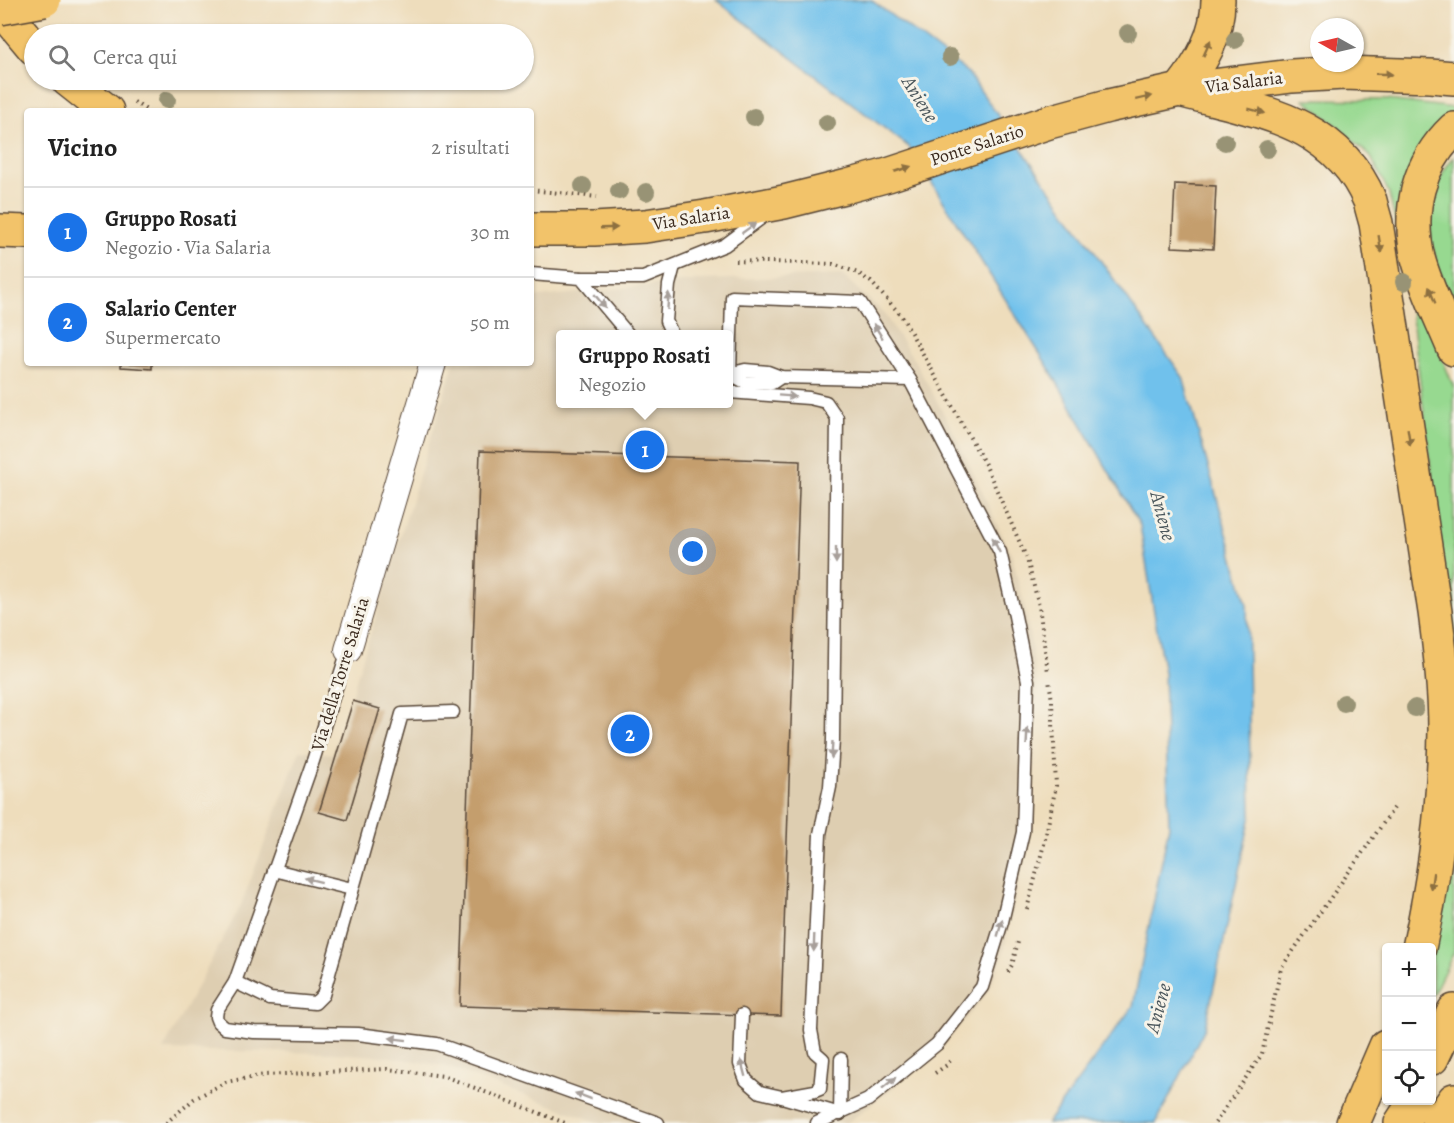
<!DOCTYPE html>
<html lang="it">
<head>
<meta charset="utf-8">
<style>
  :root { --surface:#fff; --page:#f2f2f2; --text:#222; --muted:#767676; --line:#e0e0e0; --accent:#1a73e8 }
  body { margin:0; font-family:Alegreya,serif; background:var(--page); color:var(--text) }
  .controls { position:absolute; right:18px; bottom:18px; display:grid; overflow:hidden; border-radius:6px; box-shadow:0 2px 4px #0004 }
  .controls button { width:54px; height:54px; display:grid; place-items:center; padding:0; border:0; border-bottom:2px solid var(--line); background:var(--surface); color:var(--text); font:30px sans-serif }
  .compass { position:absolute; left:1310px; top:18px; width:54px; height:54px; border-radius:50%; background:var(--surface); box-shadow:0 2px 4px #0004; rotate:278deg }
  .you { position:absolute; left:693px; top:552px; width:21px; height:21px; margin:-15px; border:4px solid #fff; border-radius:50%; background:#1a73e8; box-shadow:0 0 0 9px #1a73e833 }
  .badge { display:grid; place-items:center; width:39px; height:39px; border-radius:50%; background:var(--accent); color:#fff; font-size:20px; font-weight:700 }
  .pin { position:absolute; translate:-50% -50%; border:3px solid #fff; box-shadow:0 2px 6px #0006 }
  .popup { position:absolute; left:556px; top:330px; width:177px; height:78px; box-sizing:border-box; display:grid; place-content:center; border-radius:6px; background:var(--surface); filter:drop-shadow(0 2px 4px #0005); font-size:20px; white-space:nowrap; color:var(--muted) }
  .popup b { font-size:22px; color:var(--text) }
  .popup::after { content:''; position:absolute; left:50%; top:100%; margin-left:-12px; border:12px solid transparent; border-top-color:var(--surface) }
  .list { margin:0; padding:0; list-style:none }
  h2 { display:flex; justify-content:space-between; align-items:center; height:78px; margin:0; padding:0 24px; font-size:26px }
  h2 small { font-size:20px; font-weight:400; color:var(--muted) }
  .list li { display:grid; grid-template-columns:39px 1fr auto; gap:18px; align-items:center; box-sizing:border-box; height:90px; padding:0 24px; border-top:2px solid var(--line) }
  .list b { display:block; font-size:22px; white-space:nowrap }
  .list p { margin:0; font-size:20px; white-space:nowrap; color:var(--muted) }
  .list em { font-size:20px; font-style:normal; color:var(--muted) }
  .icon { flex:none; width:33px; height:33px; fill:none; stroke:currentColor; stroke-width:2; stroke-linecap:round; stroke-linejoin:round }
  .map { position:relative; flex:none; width:1454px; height:1123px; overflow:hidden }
  .search { position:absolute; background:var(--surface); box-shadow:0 2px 4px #0004; left:24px; top:24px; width:510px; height:66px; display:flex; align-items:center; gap:15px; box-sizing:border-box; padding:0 21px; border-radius:33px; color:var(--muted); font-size:22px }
  .panel { position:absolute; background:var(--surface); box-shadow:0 2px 4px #0004; left:24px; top:108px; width:510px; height:258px; border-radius:6px }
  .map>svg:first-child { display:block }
</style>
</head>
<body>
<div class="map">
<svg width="1454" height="1123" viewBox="0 0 1454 1123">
  <rect width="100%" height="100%" fill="#f7f3e8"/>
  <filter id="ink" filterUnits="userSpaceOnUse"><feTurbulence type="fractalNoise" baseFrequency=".0167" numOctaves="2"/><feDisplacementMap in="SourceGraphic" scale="12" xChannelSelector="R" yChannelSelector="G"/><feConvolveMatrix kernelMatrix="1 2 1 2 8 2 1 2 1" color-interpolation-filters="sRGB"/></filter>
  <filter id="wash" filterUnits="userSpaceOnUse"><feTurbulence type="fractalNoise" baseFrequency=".008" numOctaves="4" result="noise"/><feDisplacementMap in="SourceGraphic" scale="24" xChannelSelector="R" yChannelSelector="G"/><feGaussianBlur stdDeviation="1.35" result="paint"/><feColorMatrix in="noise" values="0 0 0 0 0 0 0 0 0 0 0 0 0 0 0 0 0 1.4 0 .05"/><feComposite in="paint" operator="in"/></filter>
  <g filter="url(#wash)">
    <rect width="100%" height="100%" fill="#eeddbc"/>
    <path fill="#deceb1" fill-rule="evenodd" d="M842 275 883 312 913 358 955 434 1012 556 1026 612 1037 685 1034 780 1030 833 1002 959 987 993 937 1054 847 1123H600L445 1066 391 1057 334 1053 163 1050 241 905 300 750 332 754 353 690 454 363H531V298L700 280ZM561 334H729V404H561Z"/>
    <g fill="#97d990" stroke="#698257" stroke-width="1.5">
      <path d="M1304 99 1387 100 1454 108V121L1400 235H1398L1389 193 1371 157 1338 127Z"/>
      <path d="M1454 157V310C1447 292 1440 275 1435 257 1425 224 1431 183 1454 157Z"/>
      <path d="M1422 307 1454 388V656L1411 309Z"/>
      <path d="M1454 828V952L1432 996V952Z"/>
    </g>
    <path fill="#70c1ec" stroke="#567685" stroke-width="1.5" d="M716 0H871L968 73 1183 377 1247 605 1251 815 1205 1028 1156 1123H1047L1133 1006 1169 826 1164 674 1140 525 1047 365 909 147Z"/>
    <g id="blocks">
      <g fill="#c49e6d">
        <path d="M1175 184 1216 186 1213 249 1172 247Z"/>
        <path d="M121 363H152V369L121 367Z"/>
        <path d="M480 451 800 461 781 1016 460 1006Z"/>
        <path d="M353 701 380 709 347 820 319 812Z"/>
      </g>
    </g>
  </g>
  <g filter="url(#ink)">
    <use href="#blocks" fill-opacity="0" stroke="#564536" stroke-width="1.5"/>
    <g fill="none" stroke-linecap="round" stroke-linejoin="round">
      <defs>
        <g id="service">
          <path d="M531 274 581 278 628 334"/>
          <path d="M581 278H643L725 245 764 216"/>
          <path d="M672 334 666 321 669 285 674 266"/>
          <path d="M729 374 745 370 768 372 781 377 910 380 1000 552 1015 616 1028 681 1023 832 1002 922 982 987 937 1044 868 1100 817 1123"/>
          <path d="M781 377 772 383 745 382 730 374 732 297 860 302 910 380"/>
          <path d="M729 392 809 398 826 402 837 418 833 740 830 787 820 834 811 1030 815 1052 823 1059 820 1089 815 1091 782 1097"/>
          <path d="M348 650 313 761 235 982 217 1010 216 1017 218 1022 225 1028 254 1032 358 1034 437 1044 658 1123"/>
          <path d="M274 870 352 889"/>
          <path d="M235 982 270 999 315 1003 323 995 402 714 453 712"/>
          <path d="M742 1015 740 1064 746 1080 760 1092 782 1097 840 1114"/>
          <path d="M840 1114 841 1059"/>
        </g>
        <path id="minor" d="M348 650 433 363"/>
        <g id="primary">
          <path d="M0 7 34 48"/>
          <path d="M68 80 107 111"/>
          <path d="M1180 90C1201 63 1218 35 1218 0"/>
          <path d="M531 229H594L645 226 705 217 784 202 848 186 888 175 1049 122 1108 106 1180 90 1292 76 1344 73 1430 76 1454 78"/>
          <path d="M0 231 27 232"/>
        </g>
        <g id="trunk">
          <path d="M1180 90C1255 111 1336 119 1370 201 1372 209 1374 216 1376 223L1435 612C1440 651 1445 690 1445 730 1444 803 1435 876 1419 948"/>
          <path d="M1454 129C1418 163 1407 210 1418 258 1426 288 1442 320 1454 349"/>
          <path d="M1432 1058 1454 1011"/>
          <path d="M1353 1123 1386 1046"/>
          <path d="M1401 1123 1416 1100"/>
          <path d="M1438 1123 1454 1100"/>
        </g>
      </defs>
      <use href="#service" stroke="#564536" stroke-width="15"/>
      <use href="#minor" stroke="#564536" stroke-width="28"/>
      <use href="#primary" stroke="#564536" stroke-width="36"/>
      <use href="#trunk" stroke="#564536" stroke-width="36"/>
      <g stroke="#564536" stroke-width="4" stroke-dasharray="1.5 4.5" stroke-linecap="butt">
        <path d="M134 102 148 111"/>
        <path d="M531 190 597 197"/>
        <path d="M736 261 833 264 858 273 871 282 901 315 986 466 1027 559 1039 606 1048 672"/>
        <path d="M1027 909 1044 844 1056 786 1052 701 1049 680"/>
        <path d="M1008 972 1012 965 1018 942"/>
        <path d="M935 1073 947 1065 952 1058"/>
        <path d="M166 1123 194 1099 226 1082 265 1075 387 1069 444 1076 565 1123"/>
        <path d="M1215 1123 1262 1054 1281 968 1394 808"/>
      </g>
      <use href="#service" stroke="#fff" stroke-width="12"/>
      <use href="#minor" stroke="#fff" stroke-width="26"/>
      <use href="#primary" stroke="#f2c36a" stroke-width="33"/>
      <use href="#trunk" stroke="#f2c36a" stroke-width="33"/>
      <defs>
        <path id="primary-bridge" d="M0 8 44 0"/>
      </defs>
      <use href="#primary-bridge" stroke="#564536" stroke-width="36" stroke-linecap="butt"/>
      <use href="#primary-bridge" stroke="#f2c36a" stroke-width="33"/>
    </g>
    <g fill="#989374">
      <circle cx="1128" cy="33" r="9"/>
      <circle cx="1235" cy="40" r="9"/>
      <circle cx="950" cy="57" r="9"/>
      <circle cx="167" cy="100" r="9"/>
      <circle cx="754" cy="117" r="9"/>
      <circle cx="827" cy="123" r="9"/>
      <circle cx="1225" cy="142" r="9"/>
      <circle cx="1267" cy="149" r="9"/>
      <circle cx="583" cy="186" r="9"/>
      <circle cx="619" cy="191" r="9"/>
      <circle cx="646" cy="192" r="9"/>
      <circle cx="1404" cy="282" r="9"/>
      <circle cx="1344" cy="703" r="9"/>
      <circle cx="1415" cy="708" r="9"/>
    </g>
    <defs><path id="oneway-solid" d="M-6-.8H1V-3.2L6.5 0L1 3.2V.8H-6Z" transform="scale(1.5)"/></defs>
    <g fill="#8d6f40">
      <use href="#oneway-solid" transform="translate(1207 48) rotate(-66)"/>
      <use href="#oneway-solid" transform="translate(1384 74) rotate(2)"/>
      <use href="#oneway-solid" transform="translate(1144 98) rotate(-13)"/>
      <use href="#oneway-solid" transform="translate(1257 111) rotate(15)"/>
      <use href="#oneway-solid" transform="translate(903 169) rotate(-18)"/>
      <use href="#oneway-solid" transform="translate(609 228) rotate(-2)"/>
      <use href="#oneway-solid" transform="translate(1380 244) rotate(81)"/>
      <use href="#oneway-solid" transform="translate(1432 295) rotate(-112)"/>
      <use href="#oneway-solid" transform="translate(1409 437) rotate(81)"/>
      <use href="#oneway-solid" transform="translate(1432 881) rotate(98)"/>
    </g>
    <g fill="#a79f9a">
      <use href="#oneway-solid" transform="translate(749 228) rotate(-36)"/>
      <use href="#oneway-solid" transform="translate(600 301) rotate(50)"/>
      <use href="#oneway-solid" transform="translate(668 301) rotate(-86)"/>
      <use href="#oneway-solid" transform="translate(878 331) rotate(-122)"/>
      <use href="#oneway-solid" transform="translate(787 396) rotate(4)"/>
      <use href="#oneway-solid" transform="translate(996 545) rotate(-116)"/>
      <use href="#oneway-solid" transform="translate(836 555) rotate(90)"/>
      <use href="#oneway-solid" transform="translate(1027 736) rotate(-87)"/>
      <use href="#oneway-solid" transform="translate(832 750) rotate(93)"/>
      <use href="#oneway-solid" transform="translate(313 880) rotate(-166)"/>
      <use href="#oneway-solid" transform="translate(1000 928) rotate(-74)"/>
      <use href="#oneway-solid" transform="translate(814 943) rotate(92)"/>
      <use href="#oneway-solid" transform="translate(398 1039) rotate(-173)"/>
      <use href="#oneway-solid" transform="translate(743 1068) rotate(-105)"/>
      <use href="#oneway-solid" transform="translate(889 1083) rotate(-39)"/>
      <use href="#oneway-solid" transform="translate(583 1096) rotate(-160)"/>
    </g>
  </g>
  <g text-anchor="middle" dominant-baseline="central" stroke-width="6" stroke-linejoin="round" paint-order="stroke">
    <g font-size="18" fill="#3b2a1e" stroke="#f7f3e8">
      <text transform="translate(1244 82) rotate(-7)">Via Salaria</text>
      <text transform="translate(977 145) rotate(-18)">Ponte Salario</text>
      <text transform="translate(691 218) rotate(-9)">Via Salaria</text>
      <text transform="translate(340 674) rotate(-73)">Via della Torre Salaria</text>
    </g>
    <g font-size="20" font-style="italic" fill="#4b575c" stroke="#f7f3e8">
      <text transform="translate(920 99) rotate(58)">Aniene</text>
      <text transform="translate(1163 516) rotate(75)">Aniene</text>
      <text transform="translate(1158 1008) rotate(-75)">Aniene</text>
    </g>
  </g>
</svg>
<div class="controls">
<button>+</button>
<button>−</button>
<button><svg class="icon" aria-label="locate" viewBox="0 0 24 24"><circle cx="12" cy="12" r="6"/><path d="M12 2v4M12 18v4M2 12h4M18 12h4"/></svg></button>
</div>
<svg class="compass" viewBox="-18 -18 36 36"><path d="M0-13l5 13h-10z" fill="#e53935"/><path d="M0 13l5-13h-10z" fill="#767676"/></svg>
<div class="you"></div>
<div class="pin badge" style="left:645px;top:450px">1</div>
<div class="popup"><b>Gruppo Rosati</b>Negozio</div>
<div class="pin badge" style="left:630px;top:734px">2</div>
<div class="search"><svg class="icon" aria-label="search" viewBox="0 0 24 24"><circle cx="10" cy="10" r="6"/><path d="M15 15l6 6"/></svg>Cerca qui</div>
<section class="panel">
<h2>Vicino<small>2 risultati</small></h2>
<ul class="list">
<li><span class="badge">1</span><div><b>Gruppo Rosati</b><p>Negozio · Via Salaria</p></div><em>30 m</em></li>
<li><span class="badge">2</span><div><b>Salario Center</b><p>Supermercato</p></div><em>50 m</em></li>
</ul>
</section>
</div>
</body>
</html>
